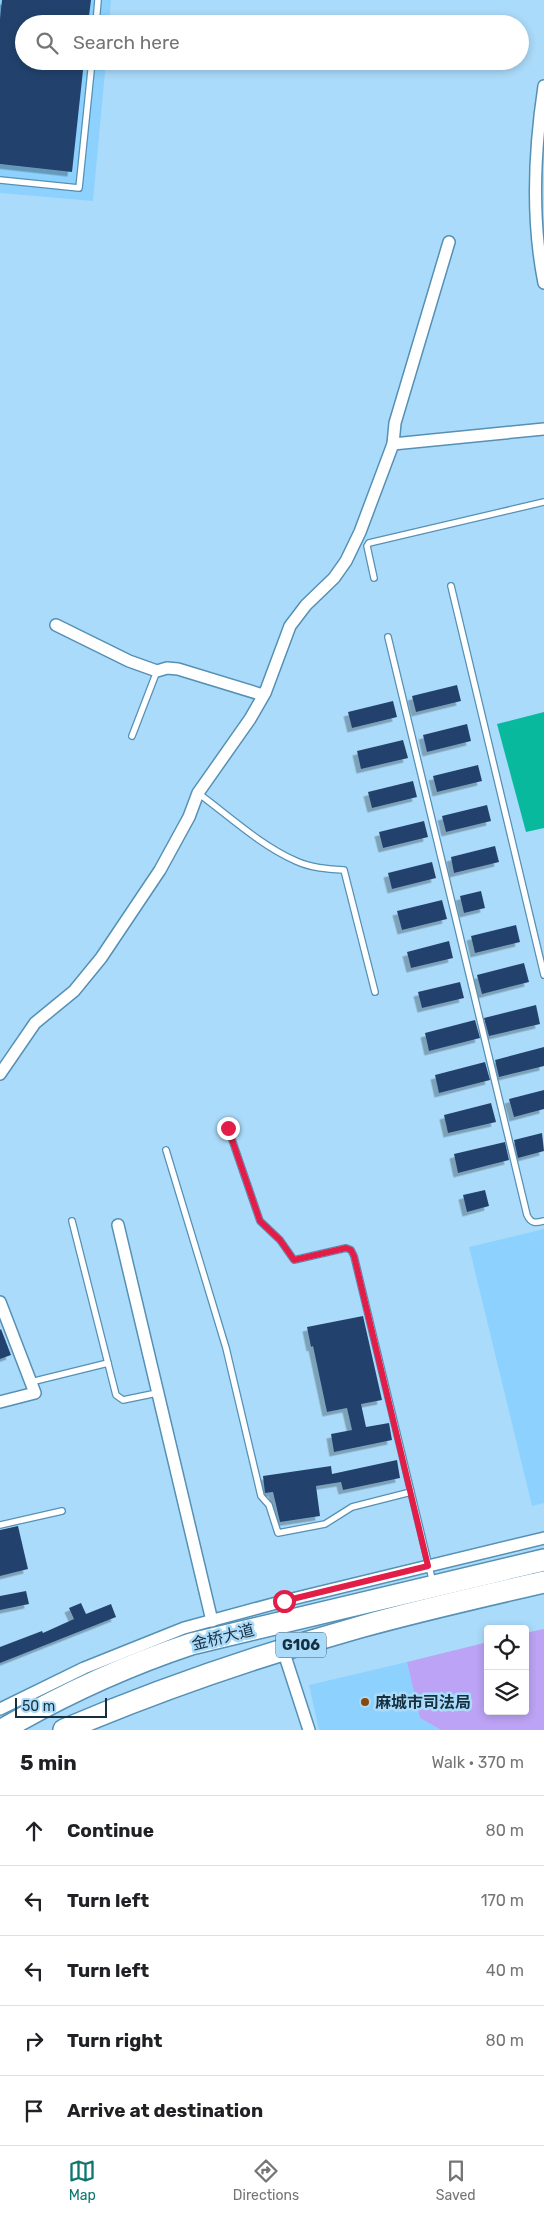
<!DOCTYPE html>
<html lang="en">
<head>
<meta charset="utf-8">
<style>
  :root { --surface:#fff; --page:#f2f2f2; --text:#202124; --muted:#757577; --line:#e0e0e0; --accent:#0f766e }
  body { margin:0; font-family:Rubik,"Noto Sans SC",sans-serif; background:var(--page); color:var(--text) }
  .controls { position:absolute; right:15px; bottom:15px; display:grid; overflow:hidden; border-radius:5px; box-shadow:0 2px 8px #0003 }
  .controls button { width:45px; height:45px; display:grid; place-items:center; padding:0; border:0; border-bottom:1px solid var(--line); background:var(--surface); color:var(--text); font:25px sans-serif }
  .scale { position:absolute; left:15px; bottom:12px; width:92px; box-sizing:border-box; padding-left:5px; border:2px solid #17303f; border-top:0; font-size:14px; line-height:18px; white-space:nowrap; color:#17303f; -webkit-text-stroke:4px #abdbfa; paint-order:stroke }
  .stop { position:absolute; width:15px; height:15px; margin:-11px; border:4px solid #e11d48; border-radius:50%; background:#fff }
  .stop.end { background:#e11d48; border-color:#fff; box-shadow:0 1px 5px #0008 }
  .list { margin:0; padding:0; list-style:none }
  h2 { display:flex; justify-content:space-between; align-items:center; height:65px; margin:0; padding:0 20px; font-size:21px }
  h2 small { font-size:16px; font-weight:400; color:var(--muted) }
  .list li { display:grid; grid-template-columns:32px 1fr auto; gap:15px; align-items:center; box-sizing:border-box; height:70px; padding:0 20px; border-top:1px solid var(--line) }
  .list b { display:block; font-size:19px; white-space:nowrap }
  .list em { font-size:16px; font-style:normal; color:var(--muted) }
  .icon { flex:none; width:28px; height:28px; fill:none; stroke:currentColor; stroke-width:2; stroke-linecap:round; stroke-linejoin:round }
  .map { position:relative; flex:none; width:544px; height:1730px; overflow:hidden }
  .search { position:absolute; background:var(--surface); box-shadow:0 2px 8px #0003; left:15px; right:15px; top:15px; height:55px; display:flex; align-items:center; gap:12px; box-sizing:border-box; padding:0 18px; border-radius:28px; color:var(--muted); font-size:19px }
  .sheet { height:415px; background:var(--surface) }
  nav { display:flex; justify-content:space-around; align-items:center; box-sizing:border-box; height:70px; border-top:1px solid var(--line); background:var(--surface); font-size:14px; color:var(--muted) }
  nav a { display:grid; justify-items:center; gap:2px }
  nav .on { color:var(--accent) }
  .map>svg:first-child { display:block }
</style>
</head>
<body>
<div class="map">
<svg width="544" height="1730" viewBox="0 0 544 1730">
  <defs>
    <filter id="shadow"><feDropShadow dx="-4.5" dy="4.5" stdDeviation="0" flood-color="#0004"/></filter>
  </defs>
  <rect width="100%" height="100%" fill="#abdbfa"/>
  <g fill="#8dd2fe">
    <path d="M0 0H111L109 24H24V61H106L93 201 0 193Z"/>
    <path d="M544 1229V1503L532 1506 469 1247Z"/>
    <path d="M407 1662 420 1718 441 1730H319L309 1685Z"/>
  </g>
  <path fill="#bca3f5" d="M544 1629V1730H441L420 1718 407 1662 488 1642V1711H525V1633Z"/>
  <path fill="#09b99e" d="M544 712V828L526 832 497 724Z"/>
  <g fill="#23426d" filter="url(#shadow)">
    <path d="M2 0H91L88 24H24V61H84L72 172 0 164V19Z"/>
    <path d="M457 685 461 701 416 712 412 696Z"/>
    <path d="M393 701 397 717 352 728 348 712Z"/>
    <path d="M467 724 471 741 427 752 423 735Z"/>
    <path d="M403 740 408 758 361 769 357 751Z"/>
    <path d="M478 765 482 781 437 792 433 776Z"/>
    <path d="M413 781 417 797 372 808 368 792Z"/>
    <path d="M487 805 491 821 446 832 442 816Z"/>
    <path d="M424 821 428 837 383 848 379 832Z"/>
    <path d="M495 846 499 862 454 873 451 857Z"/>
    <path d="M432 862 436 878 392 889 388 873Z"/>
    <path d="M481 891 485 908 464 913 460 896Z"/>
    <path d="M442 900 447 919 402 930 397 911Z"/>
    <path d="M516 925 520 942 475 953 471 936Z"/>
    <path d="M449 941 453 958 411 968 407 952Z"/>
    <path d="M524 963 529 982 482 994 477 975Z"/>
    <path d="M460 982 464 998 422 1008 418 992Z"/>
    <path d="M536 1005 540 1024 489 1036 484 1018Z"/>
    <path d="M475 1020 480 1038 429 1051 425 1033Z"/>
    <path d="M544 1047V1066L499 1077 495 1060Z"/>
    <path d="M485 1062 490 1080 439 1093 435 1075Z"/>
    <path d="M544 1090V1109L514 1117 509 1099Z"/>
    <path d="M491 1103 496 1122 448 1133 444 1115Z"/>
    <path d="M542 1133 544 1151 518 1158 514 1140Z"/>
    <path d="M505 1142 509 1160 458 1173 454 1154Z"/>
    <path d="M485 1190 489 1206 467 1212 463 1195Z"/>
    <path d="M363 1316 382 1400 361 1404 366 1427 389 1423 392 1440 334 1452 331 1434 352 1430 347 1408 327 1412 313 1346 311 1347 307 1327Z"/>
    <path d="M1 1329 11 1355 0 1359V1330Z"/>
    <path d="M397 1460 400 1478 343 1490 341 1482 316 1486 320 1516 280 1522 273 1492 265 1493 263 1476 331 1466 332 1474Z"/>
    <path d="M18 1526 28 1569 0 1576V1530Z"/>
    <path d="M26 1591 29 1604 0 1610V1596Z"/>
    <path d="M81 1603 86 1614 111 1604 116 1617 0 1663V1647L42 1631 43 1633 74 1619 69 1608Z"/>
  </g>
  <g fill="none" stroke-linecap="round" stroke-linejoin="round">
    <defs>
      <g id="lane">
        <path d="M96 24 98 0"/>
        <path d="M0 180 79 188 92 61"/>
        <path d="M374 578 367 546 369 543 544 502"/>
        <path d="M451 586 544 975"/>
        <path d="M388 637 527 1215C531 1224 536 1223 544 1221"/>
        <path d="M132 736 157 671"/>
        <path d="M198 793C229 816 260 845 296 861 311 868 328 869 344 870L375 992"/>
        <path d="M228 1128 260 1221 280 1240 294 1260 346 1248 351 1250 354 1256 433 1583"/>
        <path d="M166 1150 226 1348 261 1496 269 1505 278 1533 325 1524 352 1507 411 1492"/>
        <path d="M72 1221 116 1395 123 1400 157 1393"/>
        <path d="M31 1382 108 1363"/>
        <path d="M0 1525 62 1511"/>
      </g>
      <g id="street">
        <path d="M544 86C534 152 531 218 544 283"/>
        <path d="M393 444 395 423 449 242"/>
        <path d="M56 625 129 661 157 671 167 668 178 669 263 695"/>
        <path d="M0 1074 35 1023 74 991 101 958 160 870 189 817 198 793 250 719 265 693 290 626 306 605 334 578 346 561 360 532 393 444 544 429"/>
        <path d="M118 1225 212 1621"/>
        <path d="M0 1302 35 1393 0 1402"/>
        <path d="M283 1650 309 1730"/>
        <path d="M0 1709 84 1668 184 1628 284 1601 544 1538"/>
      </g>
      <g id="highway">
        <path d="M2 1730C62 1695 125 1666 191 1644L544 1560"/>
        <path d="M64 1730C160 1689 260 1655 360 1627 421 1610 483 1596 544 1582"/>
      </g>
    </defs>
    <use href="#lane" stroke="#5590b5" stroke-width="8"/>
    <use href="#street" stroke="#5590b5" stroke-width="14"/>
    <use href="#highway" stroke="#5590b5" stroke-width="24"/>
    <use href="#lane" stroke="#fff" stroke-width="5.5"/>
    <use href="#street" stroke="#fff" stroke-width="11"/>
    <use href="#highway" stroke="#fff" stroke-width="21"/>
  </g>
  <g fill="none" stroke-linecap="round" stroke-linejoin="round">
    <path stroke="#e11d48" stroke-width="6" d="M228 1128 260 1221 280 1240 294 1260 346 1248 351 1250 354 1256 428 1566 284 1601"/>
  </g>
  <circle fill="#87490c" stroke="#abdbfa" stroke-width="2" cx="365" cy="1702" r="5"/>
  <g text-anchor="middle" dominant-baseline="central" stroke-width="5" stroke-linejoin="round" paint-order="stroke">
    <rect fill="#abdbfa" stroke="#436377" stroke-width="1" x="276" y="1632.5" width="50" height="25" rx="4"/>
    <g font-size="15" font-weight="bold" fill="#17303f">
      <text x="301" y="1645">G106</text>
    </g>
    <g font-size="16" fill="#17303f" stroke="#abdbfa">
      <text transform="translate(223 1637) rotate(-14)">金桥大道</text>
    </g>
    <g font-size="16" font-weight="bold" fill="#17303f" stroke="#abdbfa" text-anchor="start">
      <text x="375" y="1702">麻城市司法局</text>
    </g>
  </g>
</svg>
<div class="controls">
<button><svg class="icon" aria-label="locate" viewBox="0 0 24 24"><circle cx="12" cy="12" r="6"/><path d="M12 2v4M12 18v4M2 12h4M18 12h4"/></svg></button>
<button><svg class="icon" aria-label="layers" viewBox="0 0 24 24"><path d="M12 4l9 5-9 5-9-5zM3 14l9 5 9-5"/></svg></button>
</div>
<div class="scale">50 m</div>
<div class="stop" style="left:284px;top:1601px"></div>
<div class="stop end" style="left:228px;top:1128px"></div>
<div class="search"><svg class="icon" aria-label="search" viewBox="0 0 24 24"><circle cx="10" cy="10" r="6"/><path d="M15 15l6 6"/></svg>Search here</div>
</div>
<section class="sheet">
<h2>5 min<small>Walk · 370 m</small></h2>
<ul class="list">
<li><svg class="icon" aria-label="ahead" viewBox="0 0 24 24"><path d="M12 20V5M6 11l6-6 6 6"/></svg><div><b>Continue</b></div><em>80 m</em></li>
<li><svg class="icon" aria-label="left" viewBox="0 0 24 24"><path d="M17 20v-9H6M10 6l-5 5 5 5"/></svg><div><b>Turn left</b></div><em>170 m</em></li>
<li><svg class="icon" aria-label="left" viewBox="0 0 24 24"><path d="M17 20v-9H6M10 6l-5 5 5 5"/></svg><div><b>Turn left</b></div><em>40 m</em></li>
<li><svg class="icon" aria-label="right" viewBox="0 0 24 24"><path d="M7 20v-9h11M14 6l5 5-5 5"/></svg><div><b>Turn right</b></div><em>80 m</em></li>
<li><svg class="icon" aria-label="arrive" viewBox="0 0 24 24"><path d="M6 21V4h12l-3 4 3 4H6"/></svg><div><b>Arrive at destination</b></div></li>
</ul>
</section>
<nav>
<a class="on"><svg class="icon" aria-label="map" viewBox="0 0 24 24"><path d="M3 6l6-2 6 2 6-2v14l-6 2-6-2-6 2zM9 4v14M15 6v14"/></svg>Map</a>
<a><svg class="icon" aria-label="directions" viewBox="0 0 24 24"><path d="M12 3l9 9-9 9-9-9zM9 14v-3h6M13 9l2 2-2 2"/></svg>Directions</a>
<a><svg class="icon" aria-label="saved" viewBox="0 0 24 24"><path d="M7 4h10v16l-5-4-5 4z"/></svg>Saved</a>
</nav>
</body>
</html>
